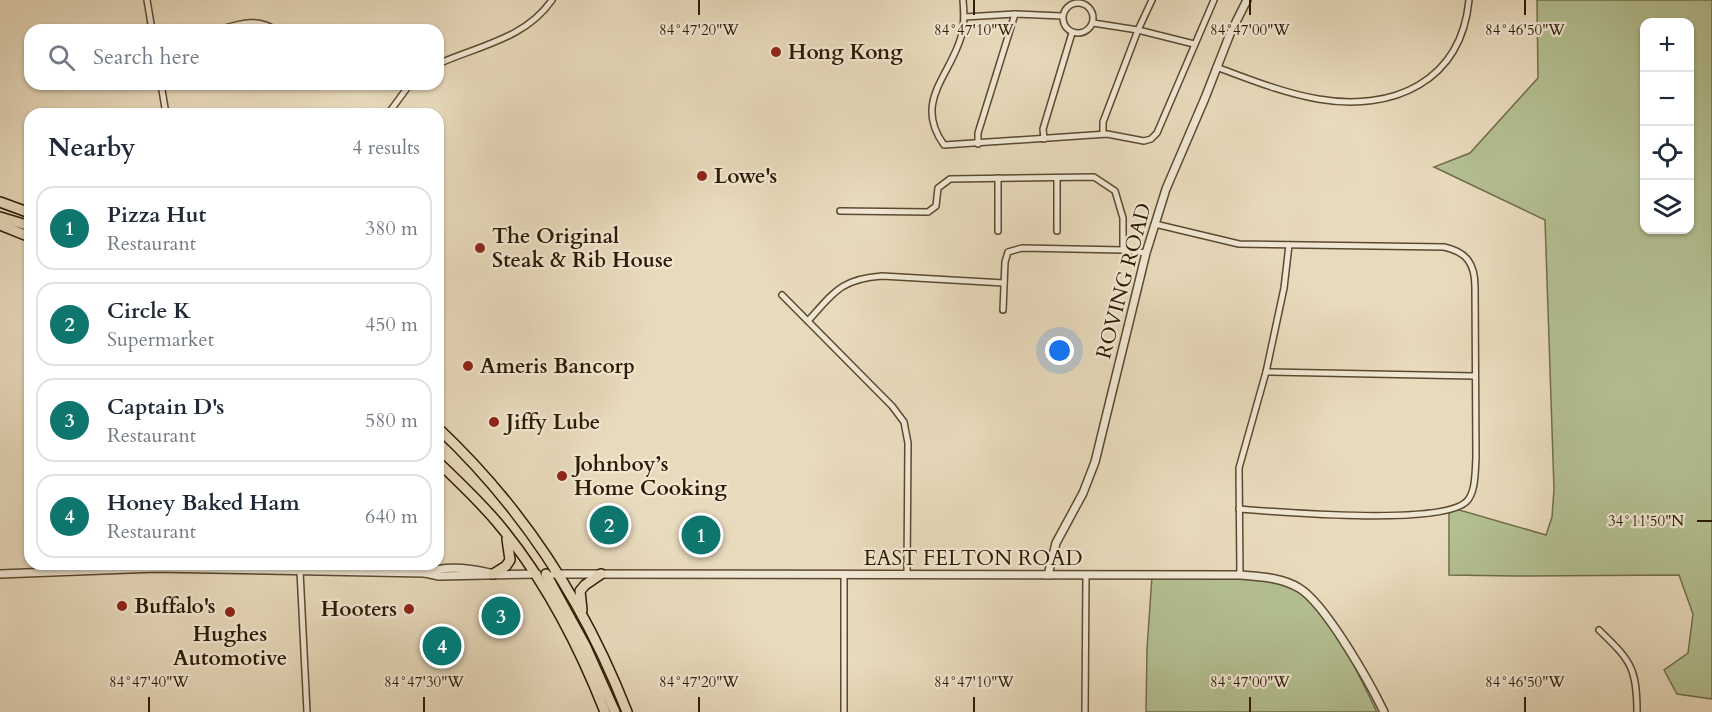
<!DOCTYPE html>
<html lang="en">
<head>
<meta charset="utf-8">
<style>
  :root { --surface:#fff; --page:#f6f6f7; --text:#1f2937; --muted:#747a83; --line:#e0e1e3; --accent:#0f766e }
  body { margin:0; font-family:Cardo,serif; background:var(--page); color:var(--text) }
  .controls { position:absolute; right:18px; top:18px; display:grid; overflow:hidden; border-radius:12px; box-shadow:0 2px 4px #0004 }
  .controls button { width:54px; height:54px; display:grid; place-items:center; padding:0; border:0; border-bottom:2px solid var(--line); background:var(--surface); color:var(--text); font:30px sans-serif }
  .you { position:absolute; left:1060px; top:351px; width:21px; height:21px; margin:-15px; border:4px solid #fff; border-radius:50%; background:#1a73e8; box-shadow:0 0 0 9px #1a73e833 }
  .badge { display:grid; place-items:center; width:39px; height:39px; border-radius:50%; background:var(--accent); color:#fff; font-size:20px; font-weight:700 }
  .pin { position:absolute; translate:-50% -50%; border:3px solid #fff; box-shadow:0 2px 6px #0006 }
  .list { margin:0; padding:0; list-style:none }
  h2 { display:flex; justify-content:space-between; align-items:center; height:78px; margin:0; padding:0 24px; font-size:26px }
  h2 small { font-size:20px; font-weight:400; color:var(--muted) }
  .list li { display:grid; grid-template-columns:39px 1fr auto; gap:18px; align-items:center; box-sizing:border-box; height:84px; margin:0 12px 12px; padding:0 12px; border:2px solid var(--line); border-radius:18px }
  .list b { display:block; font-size:22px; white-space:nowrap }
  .list p { margin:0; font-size:20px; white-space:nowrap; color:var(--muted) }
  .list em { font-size:20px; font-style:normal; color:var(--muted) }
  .icon { flex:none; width:33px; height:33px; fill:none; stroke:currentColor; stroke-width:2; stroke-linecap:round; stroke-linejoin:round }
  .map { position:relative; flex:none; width:1712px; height:712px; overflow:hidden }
  .search { position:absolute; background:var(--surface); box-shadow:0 2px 4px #0004; left:24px; top:24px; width:420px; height:66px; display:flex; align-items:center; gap:15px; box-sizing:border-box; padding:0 21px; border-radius:18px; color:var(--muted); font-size:22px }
  .panel { position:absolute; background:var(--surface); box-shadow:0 2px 4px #0004; left:24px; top:108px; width:420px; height:462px; border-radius:18px }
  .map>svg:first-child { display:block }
</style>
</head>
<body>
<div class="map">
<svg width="1712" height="712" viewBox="0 0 1712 712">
  <rect width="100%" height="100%" fill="#e8dabc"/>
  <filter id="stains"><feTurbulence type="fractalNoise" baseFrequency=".00333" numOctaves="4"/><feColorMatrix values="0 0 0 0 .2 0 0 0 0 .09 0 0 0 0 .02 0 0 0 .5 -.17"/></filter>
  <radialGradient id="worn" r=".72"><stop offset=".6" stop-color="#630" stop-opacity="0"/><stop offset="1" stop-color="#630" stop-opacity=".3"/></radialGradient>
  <g fill="#b4c092" stroke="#706d4a" stroke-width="1.5" fill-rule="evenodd">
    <path d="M1537 0H1712V699L1677 694 1664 670 1688 653 1693 614 1679 575 1515 576 1449 575V507L1546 535 1552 517 1554 489 1545 220 1434 167 1470 153 1538 78ZM1644 22H1690V230H1644Z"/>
    <path d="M1240 575C1257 579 1275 580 1290 585 1324 596 1361 680 1377 712H1146L1147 649 1152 576Z"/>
  </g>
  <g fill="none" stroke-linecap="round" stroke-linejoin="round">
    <defs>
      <g id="minor">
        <path d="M147 0 152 30"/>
        <path d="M963 0C964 12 965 25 961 37 950 76 913 102 944 145L1107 134 1144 141 1151 139 1157 133 1214 0"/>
        <circle cx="1078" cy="18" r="15"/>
        <path d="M964 17 1015 14"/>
        <path d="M1093 23 1138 30 1194 44"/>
        <path d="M218 30C239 24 256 17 276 30"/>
        <path d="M438 64C478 46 525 39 552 0"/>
        <path d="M1216 67C1249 79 1283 93 1318 99 1393 112 1461 82 1469 0"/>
        <path d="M161 84 166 114"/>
        <path d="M388 114 410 84"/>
        <path d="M1103 134V122L1138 30 1152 0"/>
        <path d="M1044 139 1043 129 1072 33"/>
        <path d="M978 144V133L1015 14 1062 16"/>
        <path d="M998 178V231"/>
        <path d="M840 211 928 212 936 206 938 188 950 179 1094 177 1115 191 1123 218V250"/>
        <path d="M1155 224 1239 244 1444 247C1467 252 1475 264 1475 287L1476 458C1475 471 1476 493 1466 502 1439 526 1279 512 1239 509"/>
        <path d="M1057 231V178"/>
        <path d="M782 295 892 406 904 422 908 443 907 574"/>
        <path d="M1003 310 1005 262 1008 252 1022 248 1123 250 1146 253"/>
        <path d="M808 321C834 292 841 279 882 276L1004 283"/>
        <path d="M1266 372 1474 376"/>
        <path d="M300 571 307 712"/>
        <path d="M1240 575 1239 468 1266 372 1284 288 1289 245"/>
        <path d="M1599 630C1630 660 1637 667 1637 712"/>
        <path d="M844 712V574"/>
        <path d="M1085 712 1086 575"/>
      </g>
      <g id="tertiary">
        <path d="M425 573C446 565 469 568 490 573"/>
        <path d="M0 574 155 568 425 573 439 576 537 574"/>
        <path d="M554 574 1240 575C1260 577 1281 577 1299 588 1325 603 1370 683 1384 712"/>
        <path d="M1048 575 1056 543 1083 493 1095 462 1146 253 1166 189 1205 98 1230 34 1247 0"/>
      </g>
      <g id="primary">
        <path d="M0 202 30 213"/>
        <path d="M0 217 30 226"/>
        <path d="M0 225 30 237"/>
        <path d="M438 428C522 507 585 604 627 712"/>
        <path d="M438 462C458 481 478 500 496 521 542 575 579 646 605 712"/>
        <path d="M493 574 506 566 510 560 507 539"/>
        <path d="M546 574 586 647 615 712"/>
        <path d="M582 610 580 591 585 585 601 574"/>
      </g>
    </defs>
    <use href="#minor" stroke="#5b4a30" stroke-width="8"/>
    <use href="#tertiary" stroke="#5b4a30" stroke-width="10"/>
    <use href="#primary" stroke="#2c1a02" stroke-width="12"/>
    <use href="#minor" stroke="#f0e7d3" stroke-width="5"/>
    <use href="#tertiary" stroke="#f0e7d3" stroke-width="7"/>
    <use href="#primary" stroke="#e8dabc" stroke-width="9"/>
  </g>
  <path fill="none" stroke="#2c1a02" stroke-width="2" d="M699 0V15M974 0V15M1250 0V15M1525 0V15M1697 521H1712M149 697V712M424 697V712M699 697V712M974 697V712M1250 697V712M1525 697V712"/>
  <g fill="#8f2418" stroke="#f0e7d3" stroke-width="2">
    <circle cx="776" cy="52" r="6"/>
    <circle cx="702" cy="176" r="6"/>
    <circle cx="480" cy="248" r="6"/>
    <circle cx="468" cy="366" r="6"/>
    <circle cx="494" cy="422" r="6"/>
    <circle cx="562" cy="476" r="6"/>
    <circle cx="122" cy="606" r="6"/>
    <circle cx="409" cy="609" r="6"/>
    <circle cx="230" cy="612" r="6"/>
  </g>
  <g text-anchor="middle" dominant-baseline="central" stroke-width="4.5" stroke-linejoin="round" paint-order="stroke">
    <g font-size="21" font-weight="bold" fill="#2c1a02" stroke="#f0e7d3" text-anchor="start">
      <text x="788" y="52">Hong Kong</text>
      <text x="714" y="176">Lowe's</text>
      <text x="492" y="236">The Original<tspan x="492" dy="24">Steak &amp; Rib House</tspan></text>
      <text x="480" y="366">Ameris Bancorp</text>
      <text x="506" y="422">Jiffy Lube</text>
      <text x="574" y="464">Johnboy’s<tspan x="574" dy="24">Home Cooking</tspan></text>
      <text x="134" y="606">Buffalo's</text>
      <text x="397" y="609" text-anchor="end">Hooters</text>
      <text x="230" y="634" text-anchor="middle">Hughes<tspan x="230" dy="24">Automotive</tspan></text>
    </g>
    <g font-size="21" fill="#2c1a02" stroke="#f0e7d3">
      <text transform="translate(1124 281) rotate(-75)">ROVING ROAD</text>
      <text x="973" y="558">EAST FELTON ROAD</text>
    </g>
  </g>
  <g font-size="15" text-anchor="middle" fill="#2c1a02" stroke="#f0e7d3" stroke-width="4.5" stroke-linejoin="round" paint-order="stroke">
    <text x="699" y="35">84°47'20"W</text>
    <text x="974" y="35">84°47'10"W</text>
    <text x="1250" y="35">84°47'00"W</text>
    <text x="1525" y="35">84°46'50"W</text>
    <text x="1646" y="526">34°11'50"N</text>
    <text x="149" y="687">84°47'40"W</text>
    <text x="424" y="687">84°47'30"W</text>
    <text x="699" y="687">84°47'20"W</text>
    <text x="974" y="687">84°47'10"W</text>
    <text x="1250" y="687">84°47'00"W</text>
    <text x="1525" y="687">84°46'50"W</text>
  </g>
  <rect width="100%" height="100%" filter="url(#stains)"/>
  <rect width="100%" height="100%" fill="url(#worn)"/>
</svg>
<div class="controls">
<button>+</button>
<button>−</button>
<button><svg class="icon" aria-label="locate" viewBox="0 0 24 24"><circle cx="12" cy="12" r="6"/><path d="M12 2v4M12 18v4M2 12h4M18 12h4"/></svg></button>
<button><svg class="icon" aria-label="layers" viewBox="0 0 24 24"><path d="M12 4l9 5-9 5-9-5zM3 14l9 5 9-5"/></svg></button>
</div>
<div class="you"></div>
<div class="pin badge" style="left:701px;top:535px">1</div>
<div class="pin badge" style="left:609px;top:525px">2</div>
<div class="pin badge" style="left:501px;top:616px">3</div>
<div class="pin badge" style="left:442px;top:646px">4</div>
<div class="search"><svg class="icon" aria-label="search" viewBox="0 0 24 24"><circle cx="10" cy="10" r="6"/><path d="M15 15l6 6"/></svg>Search here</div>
<section class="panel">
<h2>Nearby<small>4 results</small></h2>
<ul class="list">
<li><span class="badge">1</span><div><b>Pizza Hut</b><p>Restaurant</p></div><em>380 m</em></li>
<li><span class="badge">2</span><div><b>Circle K</b><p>Supermarket</p></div><em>450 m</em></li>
<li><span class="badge">3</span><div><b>Captain D's</b><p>Restaurant</p></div><em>580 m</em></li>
<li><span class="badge">4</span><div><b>Honey Baked Ham</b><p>Restaurant</p></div><em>640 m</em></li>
</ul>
</section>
</div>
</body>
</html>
